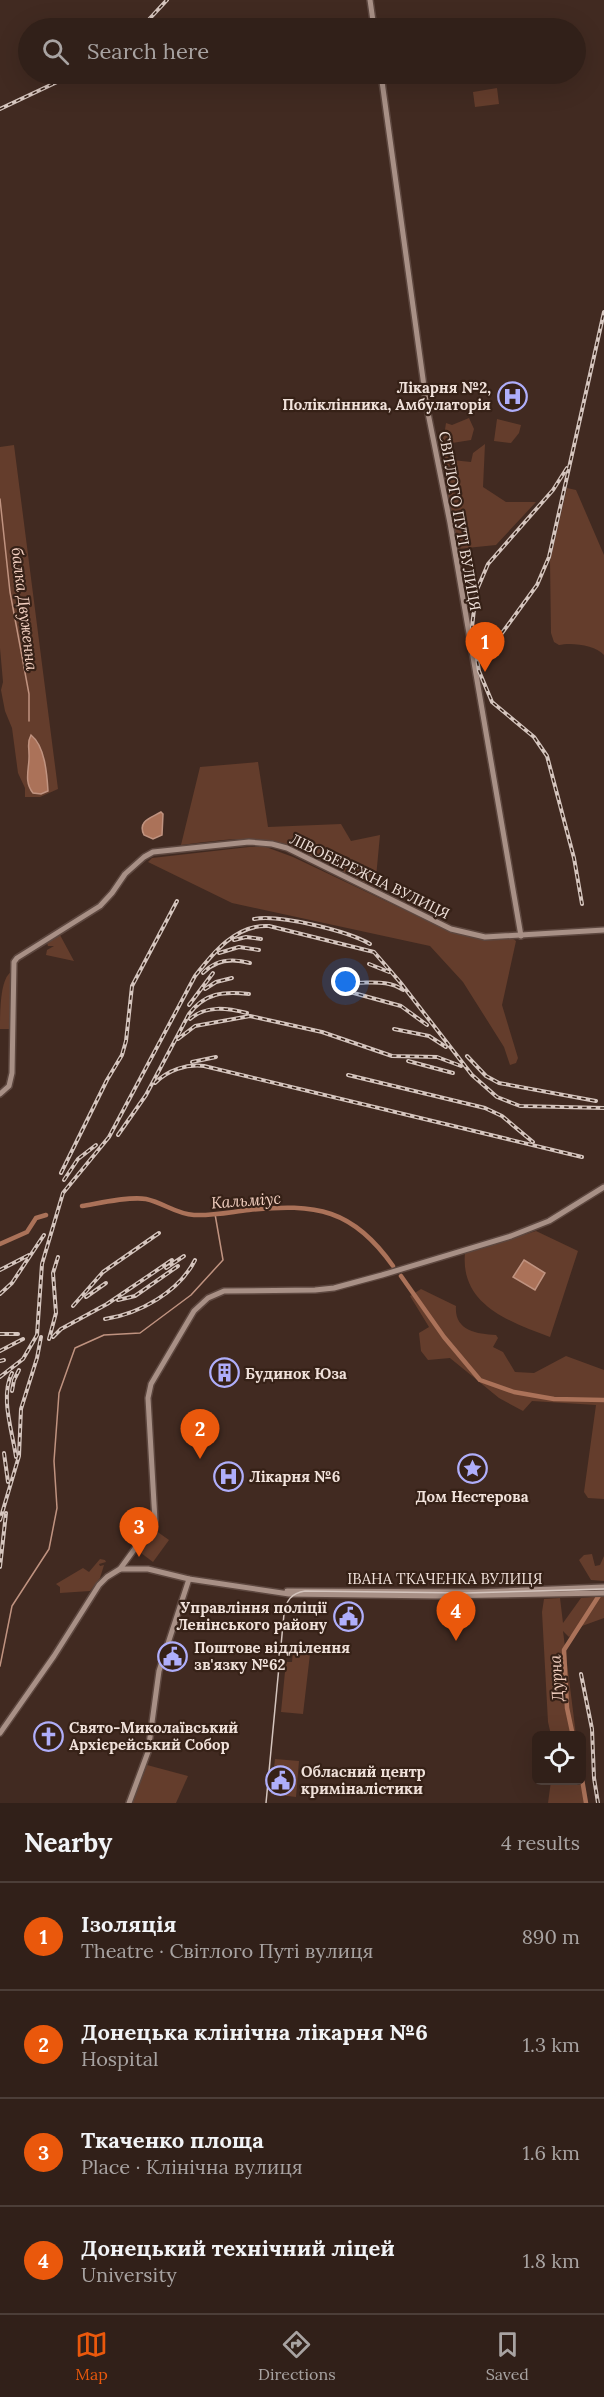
<!DOCTYPE html>
<html lang="en">
<head>
<meta charset="utf-8">
<style>
  :root { --surface:#312019; --page:#3d2d26; --text:#f1f3f6; --muted:#a8a3a2; --line:#4c3e38; --accent:#ea580c }
  body { margin:0; font-family:Lora,serif; background:var(--page); color:var(--text) }
  .controls { position:absolute; right:18px; bottom:18px; display:grid; overflow:hidden; border-radius:9px; box-shadow:0 6px 24px #0002 }
  .controls button { width:54px; height:54px; display:grid; place-items:center; padding:0; border:0; border-bottom:2px solid var(--line); background:var(--surface); color:var(--text); font:30px sans-serif }
  .you { position:absolute; left:346px; top:982px; width:21px; height:21px; margin:-15px; border:4px solid #fff; border-radius:50%; background:#1a73e8; box-shadow:0 0 0 9px #1a73e833 }
  .badge { display:grid; place-items:center; width:39px; height:39px; border-radius:50%; background:var(--accent); color:#fff; font-size:20px; font-weight:700 }
  .pin { position:absolute; translate:-50% -50px; filter:drop-shadow(0 2px 3px #0008) }
  .pin::after { content:''; position:absolute; top:32px; width:21px; height:18px; background:inherit; clip-path:polygon(0 0,100% 0,50% 100%) }
  .list { margin:0; padding:0; list-style:none }
  h2 { display:flex; justify-content:space-between; align-items:center; height:78px; margin:0; padding:0 24px; font-size:26px }
  h2 small { font-size:20px; font-weight:400; color:var(--muted) }
  .list li { display:grid; grid-template-columns:39px 1fr auto; gap:18px; align-items:center; box-sizing:border-box; height:108px; padding:0 24px; border-top:2px solid var(--line) }
  .list b { display:block; font-size:22px; white-space:nowrap }
  .list p { margin:0; font-size:20px; white-space:nowrap; color:var(--muted) }
  .list em { font-size:20px; font-style:normal; color:var(--muted) }
  .icon { flex:none; width:33px; height:33px; fill:none; stroke:currentColor; stroke-width:2; stroke-linecap:round; stroke-linejoin:round }
  .map { position:relative; flex:none; width:604px; height:1803px; overflow:hidden }
  .search { position:absolute; background:var(--surface); box-shadow:0 6px 24px #0002; left:18px; right:18px; top:18px; height:66px; display:flex; align-items:center; gap:15px; box-sizing:border-box; padding:0 21px; border-radius:33px; color:var(--muted); font-size:22px }
  .sheet { height:510px; background:var(--surface) }
  nav { display:flex; justify-content:space-around; align-items:center; box-sizing:border-box; height:84px; border-top:2px solid var(--line); background:var(--surface); font-size:16px; color:var(--muted) }
  nav a { display:grid; justify-items:center; gap:3px }
  nav .on { color:var(--accent) }
  .map>svg:first-child { display:block }
</style>
</head>
<body>
<div class="map">
<svg width="604" height="1803" viewBox="0 0 604 1803">
  <rect width="100%" height="100%" fill="#412a21"/>
  <g fill="#643d2c">
    <path d="M497 88 499 104 475 107 473 92Z"/>
    <path d="M469 418 474 429 471 440 452 443 455 460 442 449 440 444 444 436 446 423 452 425Z"/>
    <path d="M497 419 521 425 519 433 511 443 494 441Z"/>
    <path d="M485 444 483 487 506 502H536L496 545 457 549 440 451 452 460 471 462 473 453Z"/>
    <path d="M14 445 58 789 40 797H25V788L18 773 12 728 5 711 1 690 3 682 0 648V447Z"/>
    <path d="M567 488 576 490 604 555V655C596 645 571 642 559 645L554 642 551 633 550 561Z"/>
    <path d="M258 762 268 827 341 824 351 841 380 835 375 888C345 873 301 847 269 841 241 836 209 842 181 845L200 767Z"/>
    <path d="M249 847H266L293 857 453 933 491 940 512 938 516 941 502 1005 518 1058 516 1063 510 1065 504 1047 463 982 430 946 232 903 148 862 152 858Z"/>
    <path d="M60 935 74 961 46 955 47 950 54 946H48L47 943Z"/>
    <path d="M11 972 10 1029H0C0 1012 0 979 11 972Z"/>
    <path d="M536 1231 578 1251 550 1337C510 1322 460 1305 465 1253Z"/>
    <path d="M421 1289 456 1306C454 1330 476 1334 496 1335L498 1338 493 1347 503 1352 515 1372 534 1373 566 1356 604 1370V1499L588 1498 584 1492 596 1405 532 1401 523 1411 499 1398 450 1358 428 1360 421 1351 419 1333 429 1327 410 1296Z"/>
    <path d="M152 1528 169 1540 153 1562 137 1550Z"/>
    <path d="M592 1554 595 1566 600 1565 604 1556V1581L591 1580 579 1560 584 1555Z"/>
    <path d="M100 1559 105 1560 106 1562 99 1564 100 1566 104 1565 100 1578 90 1591 60 1593V1587L56 1584 83 1568 89 1572Z"/>
    <path d="M604 1596V1618L582 1626 569 1637 563 1631 576 1735H551L548 1722 542 1612 544 1599 560 1598 563 1623 581 1598Z"/>
    <path d="M293 1652 310 1654 303 1714 281 1712 286 1662H292Z"/>
    <path d="M275 1759 299 1761 296 1797 271 1794Z"/>
    <path d="M147 1765 188 1776 176 1803H132Z"/>
    <path d="M582 1775 585 1803H548L551 1781 582 1780Z"/>
  </g>
  <g fill="#ab7259" stroke="#c09380" stroke-width="1.5">
    <path d="M31 735C45 746 47 774 48 791L41 794 33 793C23 781 30 767 29 754 29 746 27 742 31 735Z"/>
    <path d="M161 812 163 814 162 835 153 839 144 835C137 821 151 818 161 812Z"/>
    <path d="M524 1260 545 1273 535 1290 513 1277Z"/>
  </g>
  <g fill="none" stroke-linecap="round" stroke-linejoin="round">
    <g stroke="#c09380" stroke-width="1.5">
      <path d="M0 499 10 592 29 694V721"/>
      <path d="M0 1666 12 1606 49 1549 57 1508 54 1461 59 1393 75 1348 104 1335 140 1333 191 1295 223 1260 215 1214"/>
    </g>
    <g stroke="#ab7259" stroke-width="4.5">
      <path d="M82 1206C100 1203 130 1196 146 1199 164 1203 176 1214 194 1215 212 1216 231 1212 249 1210 316 1203 353 1209 393 1266"/>
      <path d="M0 1244 27 1232 36 1218 46 1215"/>
      <path d="M401 1276 444 1337 480 1380 514 1392 554 1399 604 1400"/>
      <path d="M573 1736 567 1708 564 1650 600 1594"/>
      <path d="M582 1779 586 1803"/>
    </g>
    <defs>
      <g id="major">
        <path d="M370 0 374 28"/>
        <path d="M381 74 427 408 450 523 521 936"/>
        <path d="M0 1094 9 1086 12 1073 14 962 17 958 100 906 112 893 125 874 144 857 153 852 249 842 272 844 287 848 451 929 485 937 604 930"/>
        <path d="M120 1569 155 1521 148 1398 151 1384 194 1311 208 1298 224 1291 315 1290 334 1288 382 1275 511 1236 549 1221 604 1187"/>
        <path d="M287 1591 475 1592 604 1587"/>
        <path d="M0 1733 54 1656 99 1585 107 1577 120 1569H148L189 1579 289 1594 438 1596 604 1593"/>
        <path d="M129 1803 148 1752 159 1671 189 1579"/>
      </g>
    </defs>
    <use href="#major" stroke="#5d473f" stroke-width="8"/>
    <use href="#major" stroke="#a89086" stroke-width="5"/>
    <path stroke="#d5c5be" stroke-width="1.5" d="M266 1803 284 1614C286 1601 291 1593 305 1591L466 1593 604 1589"/>
    <defs>
      <g id="rail">
        <path d="M141 28 167 0"/>
        <path d="M0 109 74 74"/>
        <path d="M567 468 553 490 488 564 476 592 472 627 479 671 492 702 534 737 547 756 574 858 582 904"/>
        <path d="M502 633 537 585 549 557 604 312"/>
        <path d="M254 919C279 914 348 931 370 944"/>
        <path d="M234 940 246 937 261 939"/>
        <path d="M219 953 239 947 259 950"/>
        <path d="M369 964 389 972"/>
        <path d="M203 973C216 959 232 958 250 963"/>
        <path d="M342 981C362 986 385 977 403 990"/>
        <path d="M205 989 216 982 232 978"/>
        <path d="M350 992 401 1006 427 1025"/>
        <path d="M189 1005 213 973"/>
        <path d="M190 1019C206 1005 227 1008 247 1013"/>
        <path d="M394 1029 429 1036 446 1047"/>
        <path d="M178 1039 195 1026 250 1016 322 1032 392 1056 437 1057 461 1066"/>
        <path d="M467 1056 486 1076 499 1083 596 1101"/>
        <path d="M408 1061 453 1073"/>
        <path d="M192 1062 216 1057"/>
        <path d="M348 1075 485 1108 502 1116 533 1142"/>
        <path d="M155 1083C168 1070 186 1064 204 1066L582 1157"/>
        <path d="M118 1135 146 1095 189 1014C205 993 223 991 249 994"/>
        <path d="M61 1173 107 1080 122 1055 126 1041 132 986 177 901"/>
        <path d="M64 1180 78 1159 96 1145"/>
        <path d="M166 1268 184 1256"/>
        <path d="M0 1270 29 1255"/>
        <path d="M0 1294 12 1283 44 1235"/>
        <path d="M86 1297 106 1283"/>
        <path d="M118 1300 135 1296 178 1266"/>
        <path d="M73 1306 103 1272 159 1233"/>
        <path d="M105 1319C139 1314 179 1292 195 1260"/>
        <path d="M0 1334H18"/>
        <path d="M53 1337 61 1329 107 1304 172 1260"/>
        <path d="M49 1339 56 1313 53 1273 58 1257"/>
        <path d="M0 1351 23 1339"/>
        <path d="M0 1361 4 1360"/>
        <path d="M12 1373C0 1397 12 1429 16 1457"/>
        <path d="M0 1377 23 1359 37 1335 42 1264 63 1193 109 1137 195 976C213 953 236 924 269 926L374 952 400 982 472 1075 497 1097 520 1106 604 1108"/>
        <path d="M12 1391 14 1380 19 1370"/>
        <path d="M4 1453 8 1482"/>
        <path d="M0 1520 19 1456 21 1409 37 1358 41 1337"/>
        <path d="M0 1567 6 1513"/>
        <path d="M581 1674 592 1729 594 1778 598 1803"/>
      </g>
    </defs>
    <use href="#rail" stroke="#d5c5be" stroke-width="4"/>
    <use href="#rail" stroke="#362117" stroke-width="1.5" stroke-dasharray="4.5" stroke-linecap="butt"/>
  </g>
  <defs>
    <symbol id="hospital-ring" viewBox="-11 -11 22 22"><circle r="9.5" fill="#362117" stroke="#afaefa" stroke-width="1.5"/><path d="M-5-5h3v3.5h4V-5h3V5h-3V1.5h-4V5h-3Z" fill="#afaefa"/></symbol>
    <symbol id="building-ring" viewBox="-11 -11 22 22"><circle r="9.5" fill="#362117" stroke="#afaefa" stroke-width="1.5"/><path d="M-4-6H4V6H1V3H-1V6H-4ZM-2.5-4.3h1.7v1.8h-1.7ZM.8-4.3h1.7v1.8H.8ZM-2.5-1h1.7V.8h-1.7ZM.8-1h1.7V.8H.8Z" fill="#afaefa"/></symbol>
    <symbol id="sight-ring" viewBox="-11 -11 22 22"><circle r="9.5" fill="#362117" stroke="#afaefa" stroke-width="1.5"/><path d="M0-6L1.8-2.2L6-1.7L2.9 1.2L3.7 5.4L0 3.3L-3.7 5.4L-2.9 1.2L-6-1.7L-1.8-2.2Z" fill="#afaefa"/></symbol>
    <symbol id="civic-ring" viewBox="-11 -11 22 22"><circle r="9.5" fill="#362117" stroke="#afaefa" stroke-width="1.5"/><path d="M-.6-6.5H3V-4.5H.6V-3L4-1V1h2V6H-6V1h2V-1L-.6-3ZM-1.2 2.5V6h2.4V2.5Z" fill="#afaefa"/></symbol>
    <symbol id="church-ring" viewBox="-11 -11 22 22"><circle r="9.5" fill="#362117" stroke="#afaefa" stroke-width="1.5"/><path d="M-1.2-6h2.4v3.5h3.3v2.4h-3.3V6h-2.4V-.1h-3.3v-2.4h3.3Z" fill="#afaefa"/></symbol>
  </defs>
  <g fill-rule="evenodd">
    <use href="#hospital-ring" x="496" y="380" width="33" height="33"/>
    <use href="#building-ring" x="208" y="1356" width="33" height="33"/>
    <use href="#sight-ring" x="456" y="1452" width="33" height="33"/>
    <use href="#hospital-ring" x="212" y="1460" width="33" height="33"/>
    <use href="#civic-ring" x="332" y="1600" width="33" height="33"/>
    <use href="#civic-ring" x="156" y="1640" width="33" height="33"/>
    <use href="#church-ring" x="32" y="1720" width="33" height="33"/>
    <use href="#civic-ring" x="264" y="1764" width="33" height="33"/>
  </g>
  <g text-anchor="middle" dominant-baseline="central" stroke-width="4.5" stroke-linejoin="round" paint-order="stroke">
    <g font-size="15" font-weight="bold" fill="#f0e1da" stroke="#362117" text-anchor="start">
      <text x="491" y="387" text-anchor="end">Лікарня №2,<tspan x="491" dy="17">Поліклінника, Амбулаторія</tspan></text>
      <text x="245" y="1373">Будинок Юза</text>
      <text x="249" y="1476">Лікарня №6</text>
      <text x="472" y="1496" text-anchor="middle">Дом Нестерова</text>
      <text x="327" y="1607" text-anchor="end">Управління поліції<tspan x="327" dy="17">Ленінського району</tspan></text>
      <text x="194" y="1647">Поштове відділення<tspan x="194" dy="17">зв'язку №62</tspan></text>
      <text x="69" y="1727">Свято-Миколаївський<tspan x="69" dy="17">Архієрейський Собор</tspan></text>
      <text x="301" y="1771">Обласний центр<tspan x="301" dy="17">криміналістики</tspan></text>
    </g>
    <g font-size="15" fill="#f0e1da" stroke="#362117">
      <text transform="translate(460 521) rotate(80)">СВІТЛОГО ПУТІ ВУЛИЦЯ</text>
      <text transform="translate(370 876) rotate(26)">ЛІВОБЕРЕЖНА ВУЛИЦЯ</text>
      <text x="445" y="1578">ІВАНА ТКАЧЕНКА ВУЛИЦЯ</text>
    </g>
    <g font-size="16" font-style="italic" fill="#f3d0c1" stroke="#362117">
      <text transform="translate(25 609) rotate(83)">балка Двуженна</text>
      <text transform="translate(246 1200) rotate(-4)">Кальміус</text>
      <text transform="translate(556 1678) rotate(-94)">Дурна</text>
    </g>
  </g>
</svg>
<div class="controls">
<button><svg class="icon" aria-label="locate" viewBox="0 0 24 24"><circle cx="12" cy="12" r="6"/><path d="M12 2v4M12 18v4M2 12h4M18 12h4"/></svg></button>
</div>
<div class="you"></div>
<div class="pin badge" style="left:485px;top:672px">1</div>
<div class="pin badge" style="left:200px;top:1459px">2</div>
<div class="pin badge" style="left:139px;top:1557px">3</div>
<div class="pin badge" style="left:456px;top:1641px">4</div>
<div class="search"><svg class="icon" aria-label="search" viewBox="0 0 24 24"><circle cx="10" cy="10" r="6"/><path d="M15 15l6 6"/></svg>Search here</div>
</div>
<section class="sheet">
<h2>Nearby<small>4 results</small></h2>
<ul class="list">
<li><span class="badge">1</span><div><b>Ізоляція</b><p>Theatre · Світлого Путі вулиця</p></div><em>890 m</em></li>
<li><span class="badge">2</span><div><b>Донецька клінічна лікарня №6</b><p>Hospital</p></div><em>1.3 km</em></li>
<li><span class="badge">3</span><div><b>Ткаченко площа</b><p>Place · Клінічна вулиця</p></div><em>1.6 km</em></li>
<li><span class="badge">4</span><div><b>Донецький технічний ліцей</b><p>University</p></div><em>1.8 km</em></li>
</ul>
</section>
<nav>
<a class="on"><svg class="icon" aria-label="map" viewBox="0 0 24 24"><path d="M3 6l6-2 6 2 6-2v14l-6 2-6-2-6 2zM9 4v14M15 6v14"/></svg>Map</a>
<a><svg class="icon" aria-label="directions" viewBox="0 0 24 24"><path d="M12 3l9 9-9 9-9-9zM9 14v-3h6M13 9l2 2-2 2"/></svg>Directions</a>
<a><svg class="icon" aria-label="saved" viewBox="0 0 24 24"><path d="M7 4h10v16l-5-4-5 4z"/></svg>Saved</a>
</nav>
</body>
</html>
